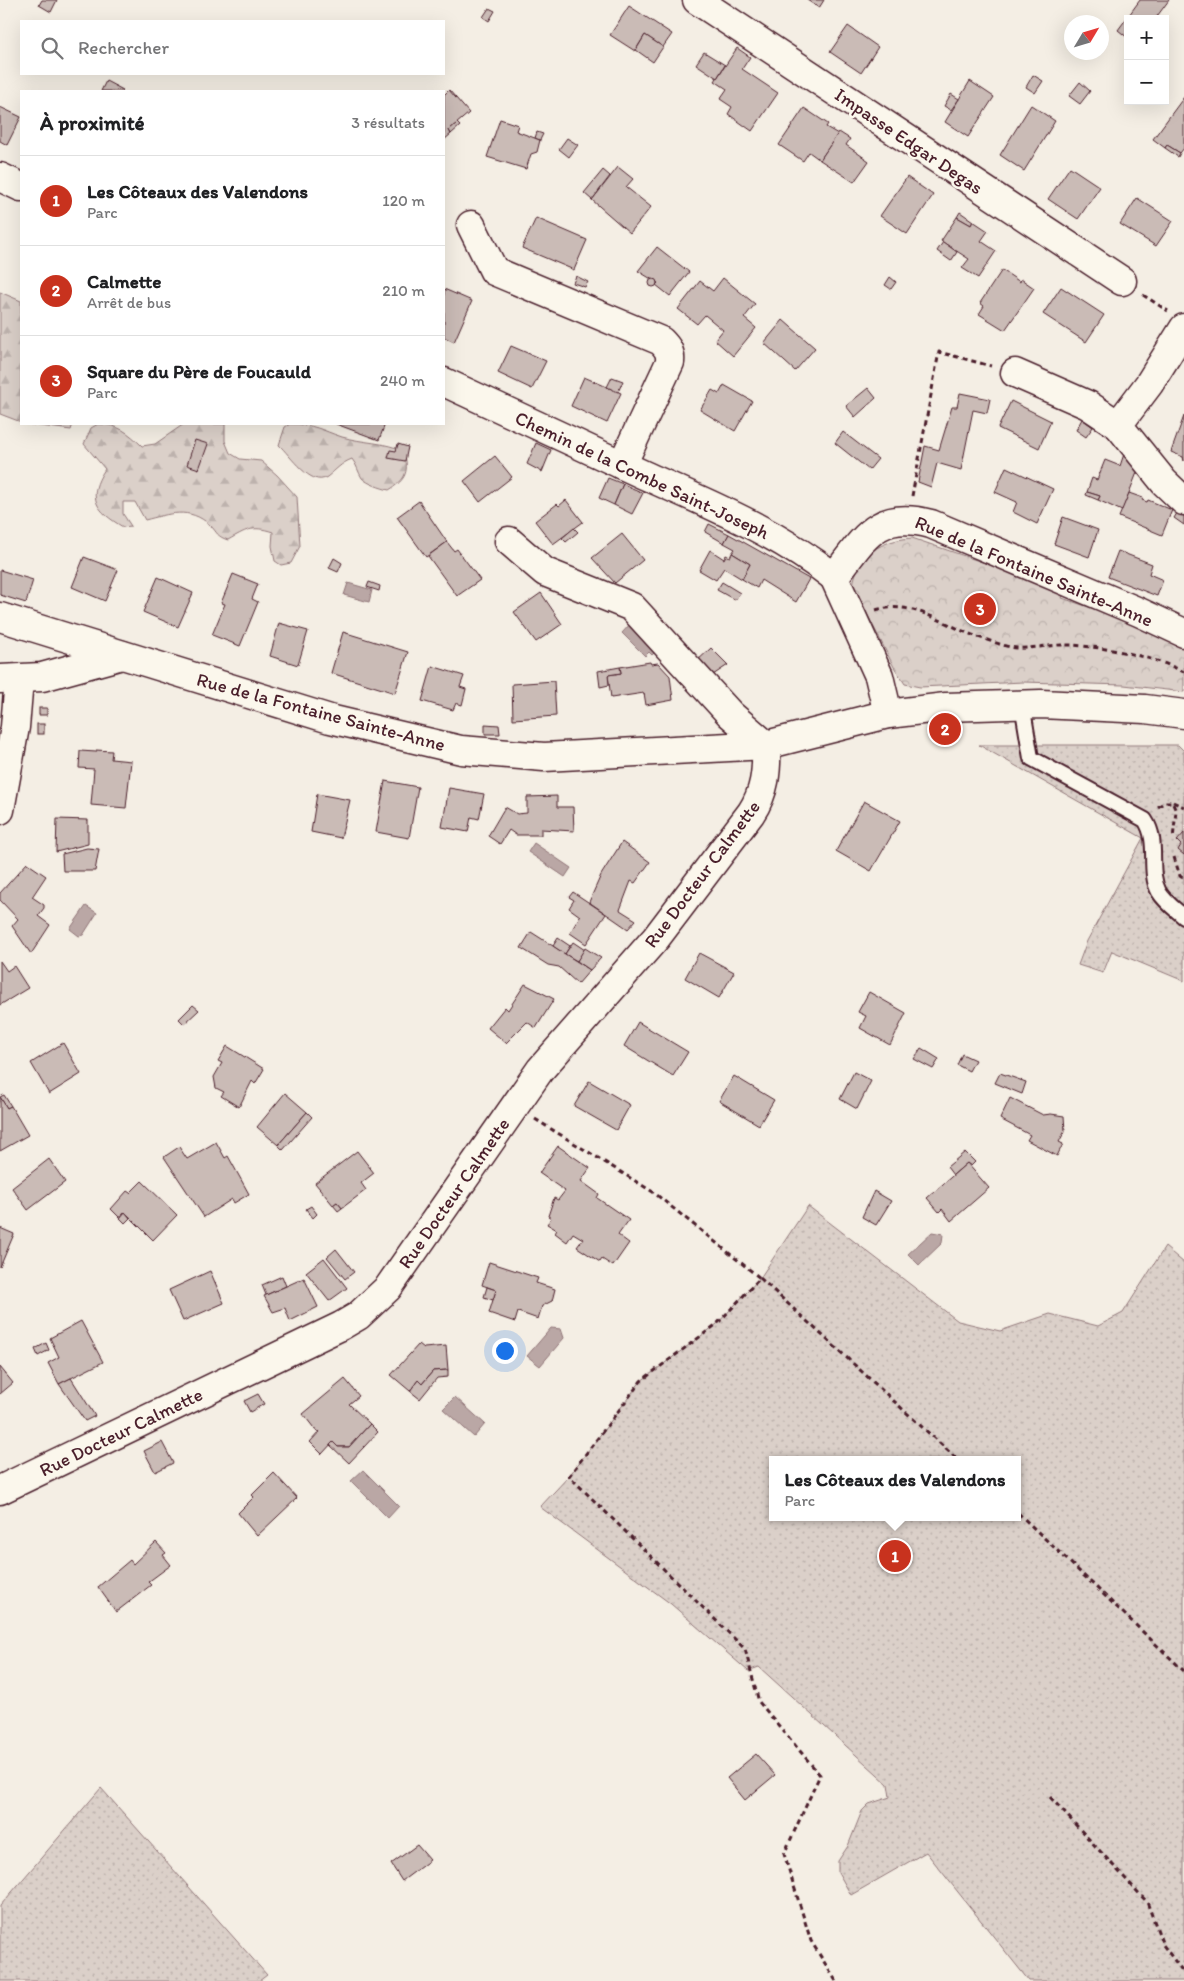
<!DOCTYPE html>
<html lang="fr">
<head>
<meta charset="utf-8">
<style>
  :root { --surface:#fff; --page:#f6f6f6; --text:#202124; --muted:#757577; --line:#e0e0e0; --accent:#c8321e }
  body { margin:0; font-family:Itim,sans-serif; background:var(--page); color:var(--text) }
  .controls { position:absolute; right:15px; top:15px; display:grid; overflow:hidden; border-radius:0px; box-shadow:0 5px 20px #0002 }
  .controls button { width:45px; height:45px; display:grid; place-items:center; padding:0; border:0; border-bottom:1px solid var(--line); background:var(--surface); color:var(--text); font:25px sans-serif }
  .compass { position:absolute; left:1064px; top:15px; width:45px; height:45px; border-radius:50%; background:var(--surface); box-shadow:0 5px 20px #0002; rotate:52deg }
  .you { position:absolute; left:504px; top:1350px; width:18px; height:18px; margin:-12px; border:4px solid #fff; border-radius:50%; background:#1a73e8; box-shadow:0 0 0 8px #1a73e833 }
  .badge { display:grid; place-items:center; width:32px; height:32px; border-radius:50%; background:var(--accent); color:#fff; font-size:16px; font-weight:700 }
  .pin { position:absolute; translate:-50% -50%; border:2px solid #fff; box-shadow:0 1px 5px #0006 }
  .popup { position:absolute; left:769px; top:1456px; width:252px; height:65px; box-sizing:border-box; display:grid; place-content:center; border-radius:0px; background:var(--surface); filter:drop-shadow(0 1px 4px #0005); font-size:16px; white-space:nowrap; color:var(--muted) }
  .popup b { font-size:19px; color:var(--text) }
  .popup::after { content:''; position:absolute; left:50%; top:100%; margin-left:-10px; border:10px solid transparent; border-top-color:var(--surface) }
  .list { margin:0; padding:0; list-style:none }
  h2 { display:flex; justify-content:space-between; align-items:center; height:65px; margin:0; padding:0 20px; font-size:21px }
  h2 small { font-size:16px; font-weight:400; color:var(--muted) }
  .list li { display:grid; grid-template-columns:32px 1fr auto; gap:15px; align-items:center; box-sizing:border-box; height:90px; padding:0 20px; border-top:1px solid var(--line) }
  .list b { display:block; font-size:19px; white-space:nowrap }
  .list p { margin:0; font-size:16px; white-space:nowrap; color:var(--muted) }
  .list em { font-size:16px; font-style:normal; color:var(--muted) }
  .icon { flex:none; width:28px; height:28px; fill:none; stroke:currentColor; stroke-width:2; stroke-linecap:round; stroke-linejoin:round }
  .map { position:relative; flex:none; width:1184px; height:1981px; overflow:hidden }
  .search { position:absolute; background:var(--surface); box-shadow:0 5px 20px #0002; left:20px; top:20px; width:425px; height:55px; display:flex; align-items:center; gap:12px; box-sizing:border-box; padding:0 18px; border-radius:0px; color:var(--muted); font-size:19px }
  .panel { position:absolute; background:var(--surface); box-shadow:0 5px 20px #0002; left:20px; top:90px; width:425px; height:335px; border-radius:0px }
  .map>svg:first-child { display:block }
</style>
</head>
<body>
<div class="map">
<svg width="1184" height="1981" viewBox="0 0 1184 1981">
  <defs>
    <pattern id="grass-dots" width="8" height="8" patternUnits="userSpaceOnUse" patternTransform="scale(1.25)"><rect width="8" height="8" fill="#dbd0c9"/><path d="M2 2h.1M6 6h.1" fill="none" stroke="#bdb2ad" stroke-width="1.8" stroke-linecap="round"/></pattern>
    <pattern id="forest-firs" width="22" height="20" patternUnits="userSpaceOnUse" patternTransform="scale(1.25)"><rect width="22" height="20" fill="#dbd0c9"/><path d="M5 1l3.5 6h-7zM16 11l3.5 6h-7z" fill="#bdb2ad"/></pattern>
    <pattern id="park-crowns" width="20" height="18" patternUnits="userSpaceOnUse" patternTransform="scale(1.25)"><rect width="20" height="18" fill="#dbd0c9"/><path d="M2 6a3 3 0 1 1 6 0M12 15a3 3 0 1 1 6 0" fill="none" stroke="#bdb2ad"/></pattern>
  </defs>
  <rect width="100%" height="100%" fill="#f4eee4"/>
  <filter id="ink" filterUnits="userSpaceOnUse"><feTurbulence type="fractalNoise" baseFrequency=".02" numOctaves="2"/><feDisplacementMap in="SourceGraphic" scale="10" xChannelSelector="R" yChannelSelector="G"/><feConvolveMatrix kernelMatrix="1 2 1 2 8 2 1 2 1" color-interpolation-filters="sRGB"/></filter>
  <g filter="url(#ink)">
    <g fill="url(#grass-dots)" stroke="#92787a" fill-rule="evenodd">
      <path d="M979 745H1178L1184 751V981L1112 951 1103 973 1078 965 1087 941 1143 838Z"/>
      <path d="M808 1206 958 1321 1000 1331 1050 1314 1098 1326 1123 1313 1165 1247 1184 1263V1981H1029L926 1852 851 1895 838 1872V1861L848 1846 862 1811 869 1804 890 1797 888 1784 759 1667 748 1671 671 1604 540 1507 569 1476 641 1381 717 1324 760 1278ZM772 1460H1018V1517H772Z"/>
      <path d="M101 1788 267 1975 259 1981H0V1906Z"/>
    </g>
    <g fill="url(#forest-firs)" stroke="#92787a">
      <path d="M0 292 21 301V422L0 414Z"/>
      <path d="M26 424H73L71 430Z"/>
      <path d="M98 424C118 424 129 433 142 446L155 444 184 424H225V441L230 453 240 459 261 461 277 475 297 497 300 546 291 563 281 565 275 561 272 546 273 532C252 525 246 530 228 540 216 536 218 533 210 525 189 506 169 514 145 520L135 502H123V514L131 526 123 527C96 511 86 498 105 469L84 444 91 428Z"/>
      <path d="M290 424C314 424 321 430 342 437 363 443 385 442 404 451 409 471 407 479 389 490 381 488 368 484 362 478 358 472 357 465 352 459 341 463 336 470 327 477 311 488 290 455 279 445L285 427Z"/>
    </g>
    <path fill="url(#park-crowns)" stroke="#92787a" d="M912 538 1055 587 1064 593 1062 598 1130 621 1184 648V692L1124 685 1023 682 920 687 905 684 894 667 853 586C857 554 882 540 912 538Z"/>
    <g fill="#baa7a5" stroke="#8d7174">
      <path d="M348 583 372 590 369 602 344 595Z"/>
      <path d="M632 622 658 649 652 655 649 652 645 656 622 633Z"/>
      <path d="M534 843 571 868 565 877 528 852Z"/>
      <path d="M86 906 97 913 83 935 79 936 70 929Z"/>
      <path d="M932 1232 943 1234 942 1243 919 1265 908 1254Z"/>
      <path d="M551 1328 561 1329 564 1338 540 1366 527 1356Z"/>
      <path d="M455 1397 485 1424 474 1437 443 1409Z"/>
      <path d="M363 1470 399 1506 388 1518 351 1481Z"/>
    </g>
    <g fill="#cabbb6" stroke="#4a1f2b">
      <path d="M42 0H57L51 12 39 5Z"/>
      <path d="M807 0H824L819 8Z"/>
      <path d="M1140 0H1169L1155 19H1128V38L1118 30Z"/>
      <path d="M629 6 672 34 663 47 645 35 635 51 610 35Z"/>
      <path d="M489 8 495 11 489 21 483 17Z"/>
      <path d="M848 26 878 47 861 73 830 52Z"/>
      <path d="M645 35 663 47 653 62 636 50Z"/>
      <path d="M737 48 750 57 742 69 778 93 752 131 728 114 732 107 720 99 727 89 715 81Z"/>
      <path d="M704 52 725 65 717 78 696 64Z"/>
      <path d="M1033 75 1043 81 1035 93 1026 87Z"/>
      <path d="M106 81 123 90 122 91H101Z"/>
      <path d="M970 81 994 97 968 137 945 122Z"/>
      <path d="M1080 82 1090 91 1080 104 1069 96Z"/>
      <path d="M449 90 469 113 449 130 451 134 444 140V95Z"/>
      <path d="M951 94 959 99 951 110 944 106Z"/>
      <path d="M1184 97V148L1180 153 1167 145 1165 148 1153 139Z"/>
      <path d="M1031 105 1055 121 1024 171 1000 155Z"/>
      <path d="M0 107 21 117 7 145 0 141Z"/>
      <path d="M804 108 828 124 826 127 838 134 820 160 809 152 803 161 779 145Z"/>
      <path d="M500 119 518 125 516 131 540 140 537 152 531 154 526 169 487 157Z"/>
      <path d="M457 123 460 126 451 134 449 130Z"/>
      <path d="M537 132 543 134 540 140 535 138Z"/>
      <path d="M839 132 850 139 846 145 869 161 854 182 820 160Z"/>
      <path d="M567 138 578 145 569 157 559 149Z"/>
      <path d="M1167 145 1180 153 1178 157 1165 148Z"/>
      <path d="M618 167 633 179 626 187 651 207 630 233 592 200Z"/>
      <path d="M1070 167 1100 187 1078 219 1048 199Z"/>
      <path d="M603 170 610 176 592 200 584 193Z"/>
      <path d="M907 177 933 195 907 234 880 216Z"/>
      <path d="M1137 198 1173 221 1156 246 1120 224Z"/>
      <path d="M960 212 973 221 971 225 957 217Z"/>
      <path d="M957 217 971 225 973 221 988 231 981 241 996 251 978 278 962 268 969 259 941 241Z"/>
      <path d="M536 218 587 240 574 270 522 248Z"/>
      <path d="M943 242 957 252 951 261 937 251Z"/>
      <path d="M657 247 689 272 670 296 656 285 658 283 638 271Z"/>
      <path d="M1002 270 1020 282 1021 279 1034 288 1005 330 979 314 984 306 980 303Z"/>
      <path d="M576 276 588 282 585 287 573 283Z"/>
      <path d="M890 277 896 282 891 289 885 285Z"/>
      <path d="M723 278 755 304 744 318 756 328 733 356 715 340 723 330 705 315 697 324 678 309 700 281 713 291Z"/>
      <circle cx="653" cy="283" r="4"/>
      <path d="M1061 287 1104 315 1086 342 1043 314Z"/>
      <path d="M444 289 472 301 454 342 444 337Z"/>
      <path d="M783 320 815 348 795 371 764 343Z"/>
      <path d="M511 346 546 361 532 389 498 373Z"/>
      <path d="M584 377 621 393 607 423 571 406Z"/>
      <path d="M612 377 623 381 618 392 607 387Z"/>
      <path d="M724 385 752 401 735 431 700 410 712 390 719 394Z"/>
      <path d="M868 388 876 398 855 417 846 406Z"/>
      <path d="M960 393 990 399 987 413 973 410 961 470 937 463 931 487 918 482 925 446 939 450 952 407H957Z"/>
      <path d="M1011 401 1051 421 1039 448 998 428Z"/>
      <path d="M1184 416V461L1183 457 1171 452Z"/>
      <path d="M1082 419 1093 427 1086 437 1076 430Z"/>
      <path d="M336 424H385L379 440Z"/>
      <path d="M843 432 878 459 869 470 835 443Z"/>
      <path d="M195 440 208 444 199 469 187 465Z"/>
      <path d="M536 443 551 450 542 472 527 464Z"/>
      <path d="M398 444 408 447 405 461 388 458 390 450 396 451Z"/>
      <path d="M1124 454 1138 470 1122 511 1098 500 1100 496 1087 492 1092 478 1097 480 1105 460 1120 466Z"/>
      <path d="M495 456 512 477 480 502 464 481Z"/>
      <path d="M1006 467 1053 489 1037 524 1013 512 1017 502 995 492Z"/>
      <path d="M608 478 623 484 614 505 599 498Z"/>
      <path d="M623 484 643 493 632 514 614 505Z"/>
      <path d="M1087 492 1100 496 1098 500 1086 495Z"/>
      <path d="M1129 493 1143 498 1142 500 1147 502 1148 500 1172 510 1162 535 1119 517Z"/>
      <path d="M566 500 583 522 553 544 535 521 557 504 559 506Z"/>
      <path d="M419 501 447 542 426 557 397 517Z"/>
      <path d="M1179 510 1184 514V525L1174 518Z"/>
      <path d="M1063 517 1098 530 1089 557 1054 544Z"/>
      <path d="M709 524 729 534 724 543 705 532Z"/>
      <path d="M574 528 578 532 566 542 562 538Z"/>
      <path d="M622 534 643 560 615 583 592 558Z"/>
      <path d="M729 534 809 579 796 602 761 580 757 588 742 579 750 564 732 553 735 549 724 543Z"/>
      <path d="M447 542 454 551 457 549 480 580 457 596 428 556Z"/>
      <path d="M710 550 724 559 726 555 730 557 732 553 750 564 742 579 724 568 716 580 699 570Z"/>
      <path d="M1118 551 1152 564 1149 574 1163 580 1157 596 1108 577Z"/>
      <path d="M84 557 118 570 105 601 72 587Z"/>
      <path d="M334 558 342 563 338 572 329 568Z"/>
      <path d="M0 570 33 580 26 603 0 595Z"/>
      <path d="M233 574 258 584 252 599 258 602 240 646 212 635 225 604 221 603Z"/>
      <path d="M158 577 193 593 178 627 143 612Z"/>
      <path d="M369 582 380 586 379 591 367 587Z"/>
      <path d="M722 582 740 593 735 600 717 590Z"/>
      <path d="M541 593 562 624 536 642 514 612Z"/>
      <path d="M279 623 308 631 298 665 270 656Z"/>
      <path d="M343 632 408 652 395 693 331 673Z"/>
      <path d="M711 648 728 665 710 677 696 662Z"/>
      <path d="M650 662 651 664 658 663 670 676 673 700 646 705 644 693 611 698 608 675 621 673 620 667Z"/>
      <path d="M432 666 464 676 460 687 466 689 462 705 456 703 453 710 422 701Z"/>
      <path d="M620 667 621 673 608 675 609 685 600 687 598 671Z"/>
      <path d="M554 681 556 716 513 719 512 684Z"/>
      <rect x="39" y="708" width="8" height="7"/>
      <rect x="37" y="724" width="7" height="10"/>
      <path d="M485 724 499 725 500 734H485Z"/>
      <path d="M96 750 112 751 111 759 131 761 126 808 91 805 94 769 79 768 80 751 96 752Z"/>
      <path d="M385 781 418 787 409 838 376 832Z"/>
      <path d="M449 788 484 794 479 819 471 817 468 832 442 827Z"/>
      <path d="M317 794 350 800 341 838 311 832Z"/>
      <path d="M557 796V807H573L574 831 541 829V835H516L509 830 500 844 488 836 505 807 517 814 527 813V797Z"/>
      <path d="M864 801 900 821 871 871 836 851Z"/>
      <path d="M57 819 88 820V844L56 852Z"/>
      <path d="M1184 833V855L1178 850 1181 845 1177 841Z"/>
      <path d="M622 842 650 862 635 883 631 881 620 910 636 920 628 929 589 902 601 875Z"/>
      <path d="M87 848 99 849 95 871H63L62 854Z"/>
      <path d="M27 863 46 876 32 897 44 905V908L38 916 50 925 31 954 12 926 18 919 0 900V893Z"/>
      <path d="M573 892 606 914 586 944 570 933 580 916 569 908 574 900 569 897Z"/>
      <path d="M531 932 553 946 590 970 578 984 559 967 548 965 521 948Z"/>
      <path d="M558 938 570 946 565 954 553 946Z"/>
      <path d="M573 942 585 950 577 961 565 954Z"/>
      <path d="M585 948 601 958 590 970 577 961Z"/>
      <path d="M699 953 734 972 719 998 685 978Z"/>
      <path d="M0 961 7 971 14 966 28 988 0 1005Z"/>
      <path d="M525 984 554 999 536 1028 527 1022 506 1043 488 1028 505 1007 508 1010Z"/>
      <path d="M869 992 906 1013 890 1045 860 1028 866 1016 858 1012Z"/>
      <path d="M193 1005 199 1010 184 1024 179 1019Z"/>
      <path d="M638 1022 688 1052 673 1076 624 1046Z"/>
      <path d="M63 1043 81 1074 49 1094 31 1063Z"/>
      <path d="M227 1046 264 1069 255 1084 252 1081 239 1107 221 1096 224 1092 216 1088 214 1077 222 1063 218 1061Z"/>
      <path d="M921 1048 939 1059 933 1069 914 1059Z"/>
      <path d="M962 1054 975 1060 969 1071 957 1065Z"/>
      <path d="M854 1072 871 1081 857 1109 840 1099Z"/>
      <path d="M1000 1073 1026 1082 1022 1094 995 1083Z"/>
      <path d="M734 1076 774 1100 759 1125 719 1101Z"/>
      <path d="M589 1081 630 1105 616 1130 574 1106Z"/>
      <path d="M285 1093 307 1112 278 1145 257 1127Z"/>
      <path d="M4 1095 11 1106 7 1108 0 1097Z"/>
      <path d="M0 1097 7 1108 11 1106 28 1135 0 1151Z"/>
      <path d="M1010 1098 1043 1115 1051 1114 1064 1116 1065 1131 1059 1142 1063 1144 1057 1156 1027 1140 1030 1135 1000 1119Z"/>
      <path d="M307 1112 312 1117 283 1150 278 1145Z"/>
      <path d="M216 1142 225 1158 228 1156 249 1194 234 1203 232 1199 204 1217 164 1157 179 1147 187 1159Z"/>
      <path d="M558 1146 590 1168 581 1181 599 1194 597 1198 629 1220 618 1235 629 1243 613 1266 602 1259 600 1262 577 1247 583 1239 573 1233 567 1242 555 1233 557 1230 547 1224 551 1218 548 1216 554 1198 558 1200 565 1191 539 1173Z"/>
      <path d="M357 1151 374 1173 361 1183 366 1190 342 1208 337 1202 333 1205 315 1183Z"/>
      <path d="M965 1152 975 1162 971 1166 967 1163 953 1175 947 1167Z"/>
      <path d="M49 1159 65 1182 28 1210 12 1188Z"/>
      <path d="M967 1163 989 1188 951 1221 942 1209 939 1212 927 1198Z"/>
      <path d="M142 1181 177 1215 153 1240 125 1212 120 1218 111 1209 127 1191 130 1193Z"/>
      <path d="M874 1191 891 1201 876 1225 862 1217Z"/>
      <path d="M337 1202 342 1208 338 1211 333 1205Z"/>
      <path d="M311 1206 317 1214 313 1218 306 1209Z"/>
      <path d="M125 1212 130 1218 125 1223 120 1218Z"/>
      <path d="M0 1228 14 1234 0 1267Z"/>
      <path d="M336 1249 354 1272 345 1279 327 1257Z"/>
      <path d="M324 1258 347 1288 329 1301 306 1272Z"/>
      <path d="M489 1262 538 1278 536 1283 555 1289 552 1301 542 1306 538 1319 518 1312 515 1322 489 1313 496 1290 482 1285Z"/>
      <path d="M210 1271 224 1303 183 1321 169 1290Z"/>
      <path d="M282 1276 286 1286 266 1295 262 1285Z"/>
      <path d="M304 1278 318 1307 290 1321 285 1308 273 1312 264 1296Z"/>
      <path d="M487 1287 496 1290 493 1300 484 1297Z"/>
      <path d="M81 1321 103 1362 59 1384 48 1363 59 1357 50 1338Z"/>
      <path d="M46 1343 49 1350 38 1356 35 1349Z"/>
      <path d="M419 1344 424 1348 446 1346 448 1370 433 1371 422 1384 418 1380 410 1391 391 1375Z"/>
      <path d="M0 1367 13 1383 0 1394Z"/>
      <path d="M448 1370V1377L437 1378 420 1399 410 1391 418 1380 422 1384 433 1371Z"/>
      <path d="M71 1378 95 1416 85 1421 59 1384Z"/>
      <path d="M345 1379 359 1396 349 1404 370 1424 349 1447H338L333 1442 322 1454 310 1442 320 1431 317 1432 303 1414Z"/>
      <path d="M258 1394 264 1404 250 1412 244 1401Z"/>
      <path d="M370 1424 378 1432 349 1463 330 1445 333 1442 338 1447H349Z"/>
      <path d="M162 1442 173 1463 155 1472 144 1451Z"/>
      <path d="M274 1473 297 1498 257 1536 238 1513 254 1497 252 1495Z"/>
      <path d="M156 1542 166 1553 163 1555 171 1565 148 1582 151 1585 116 1612 98 1587 130 1560 133 1564Z"/>
      <path d="M756 1754 775 1775 745 1800 727 1778Z"/>
      <path d="M417 1845 430 1860 402 1881 391 1864Z"/>
    </g>
    <g fill="none" stroke-linecap="round" stroke-linejoin="round">
      <defs>
        <path id="service" d="M1022 704 1031 758 1145 820C1160 842 1147 870 1159 892 1165 902 1175 909 1184 917"/>
        <g id="minor">
          <path d="M697 0 1122 281"/>
          <path d="M0 177 21 187"/>
          <path d="M471 225 494 271 661 341C667 347 671 352 670 362L622 465"/>
          <path d="M1184 328 1149 384 1118 425 1164 482 1184 501"/>
          <path d="M1015 373 1088 405 1118 425"/>
          <path d="M444 382C510 413 577 444 644 475 709 504 777 532 834 577"/>
          <path d="M509 541 545 572 632 607 730 714 766 745"/>
          <path d="M0 617 330 719 461 750 544 757 766 745 888 714 946 707 1041 704 1145 709 1184 714"/>
          <path d="M0 679 42 677 122 655"/>
          <path d="M888 714 879 676 834 577C864 539 876 509 931 524L1139 612 1184 633"/>
          <path d="M0 810 15 727 19 679"/>
          <path d="M0 1490 341 1326 358 1316 388 1288 540 1070 656 938 751 813C765 792 767 771 766 745"/>
        </g>
      </defs>
      <use href="#service" stroke="#4a1f2b" stroke-width="18"/>
      <use href="#minor" stroke="#4a1f2b" stroke-width="31"/>
      <g stroke="#4a1f2b" stroke-width="3" stroke-dasharray="5 4" stroke-linecap="butt">
        <path d="M1143 295 1168 311"/>
        <path d="M912 496 939 352 991 366"/>
        <path d="M876 610C916 599 947 628 984 639 994 642 1006 647 1017 648 1034 649 1052 644 1070 645 1105 647 1153 656 1184 672"/>
        <path d="M1173 802 1184 807"/>
        <path d="M1158 807 1165 802H1172L1176 811 1173 839"/>
        <path d="M1174 857 1180 876 1184 879"/>
        <path d="M535 1119 653 1192 760 1278 717 1324 641 1381 569 1476 745 1649 759 1702 820 1775 784 1854 811 1941 836 1981"/>
        <path d="M760 1278 958 1460"/>
        <path d="M1018 1513 1184 1671"/>
        <path d="M1050 1797 1147 1902 1163 1945 1184 1973"/>
      </g>
      <use href="#service" stroke="#fbf7ec" stroke-width="14"/>
      <use href="#minor" stroke="#fbf7ec" stroke-width="28"/>
    </g>
  </g>
  <g text-anchor="middle" dominant-baseline="central" stroke-width="5" stroke-linejoin="round" paint-order="stroke">
    <g font-size="19" fill="#4a1f2b" stroke="#fbf7ec">
      <text transform="translate(909 141) rotate(34)">Impasse Edgar Degas</text>
      <text transform="translate(642 475) rotate(25)">Chemin de la Combe Saint-Joseph</text>
      <text transform="translate(1034 571) rotate(23)">Rue de la Fontaine Sainte-Anne</text>
      <text transform="translate(321 712) rotate(15)">Rue de la Fontaine Sainte-Anne</text>
      <text transform="translate(702 874) rotate(-53)">Rue Docteur Calmette</text>
      <text transform="translate(454 1193) rotate(-55)">Rue Docteur Calmette</text>
      <text transform="translate(121 1432) rotate(-26)">Rue Docteur Calmette</text>
    </g>
  </g>
</svg>
<div class="controls">
<button>+</button>
<button>−</button>
</div>
<svg class="compass" viewBox="-18 -18 36 36"><path d="M0-13l5 13h-10z" fill="#e53935"/><path d="M0 13l5-13h-10z" fill="#757577"/></svg>
<div class="you"></div>
<div class="pin badge" style="left:895px;top:1556px">1</div>
<div class="popup"><b>Les Côteaux des Valendons</b>Parc</div>
<div class="pin badge" style="left:945px;top:729px">2</div>
<div class="pin badge" style="left:980px;top:609px">3</div>
<div class="search"><svg class="icon" aria-label="search" viewBox="0 0 24 24"><circle cx="10" cy="10" r="6"/><path d="M15 15l6 6"/></svg>Rechercher</div>
<section class="panel">
<h2>À proximité<small>3 résultats</small></h2>
<ul class="list">
<li><span class="badge">1</span><div><b>Les Côteaux des Valendons</b><p>Parc</p></div><em>120 m</em></li>
<li><span class="badge">2</span><div><b>Calmette</b><p>Arrêt de bus</p></div><em>210 m</em></li>
<li><span class="badge">3</span><div><b>Square du Père de Foucauld</b><p>Parc</p></div><em>240 m</em></li>
</ul>
</section>
</div>
</body>
</html>
